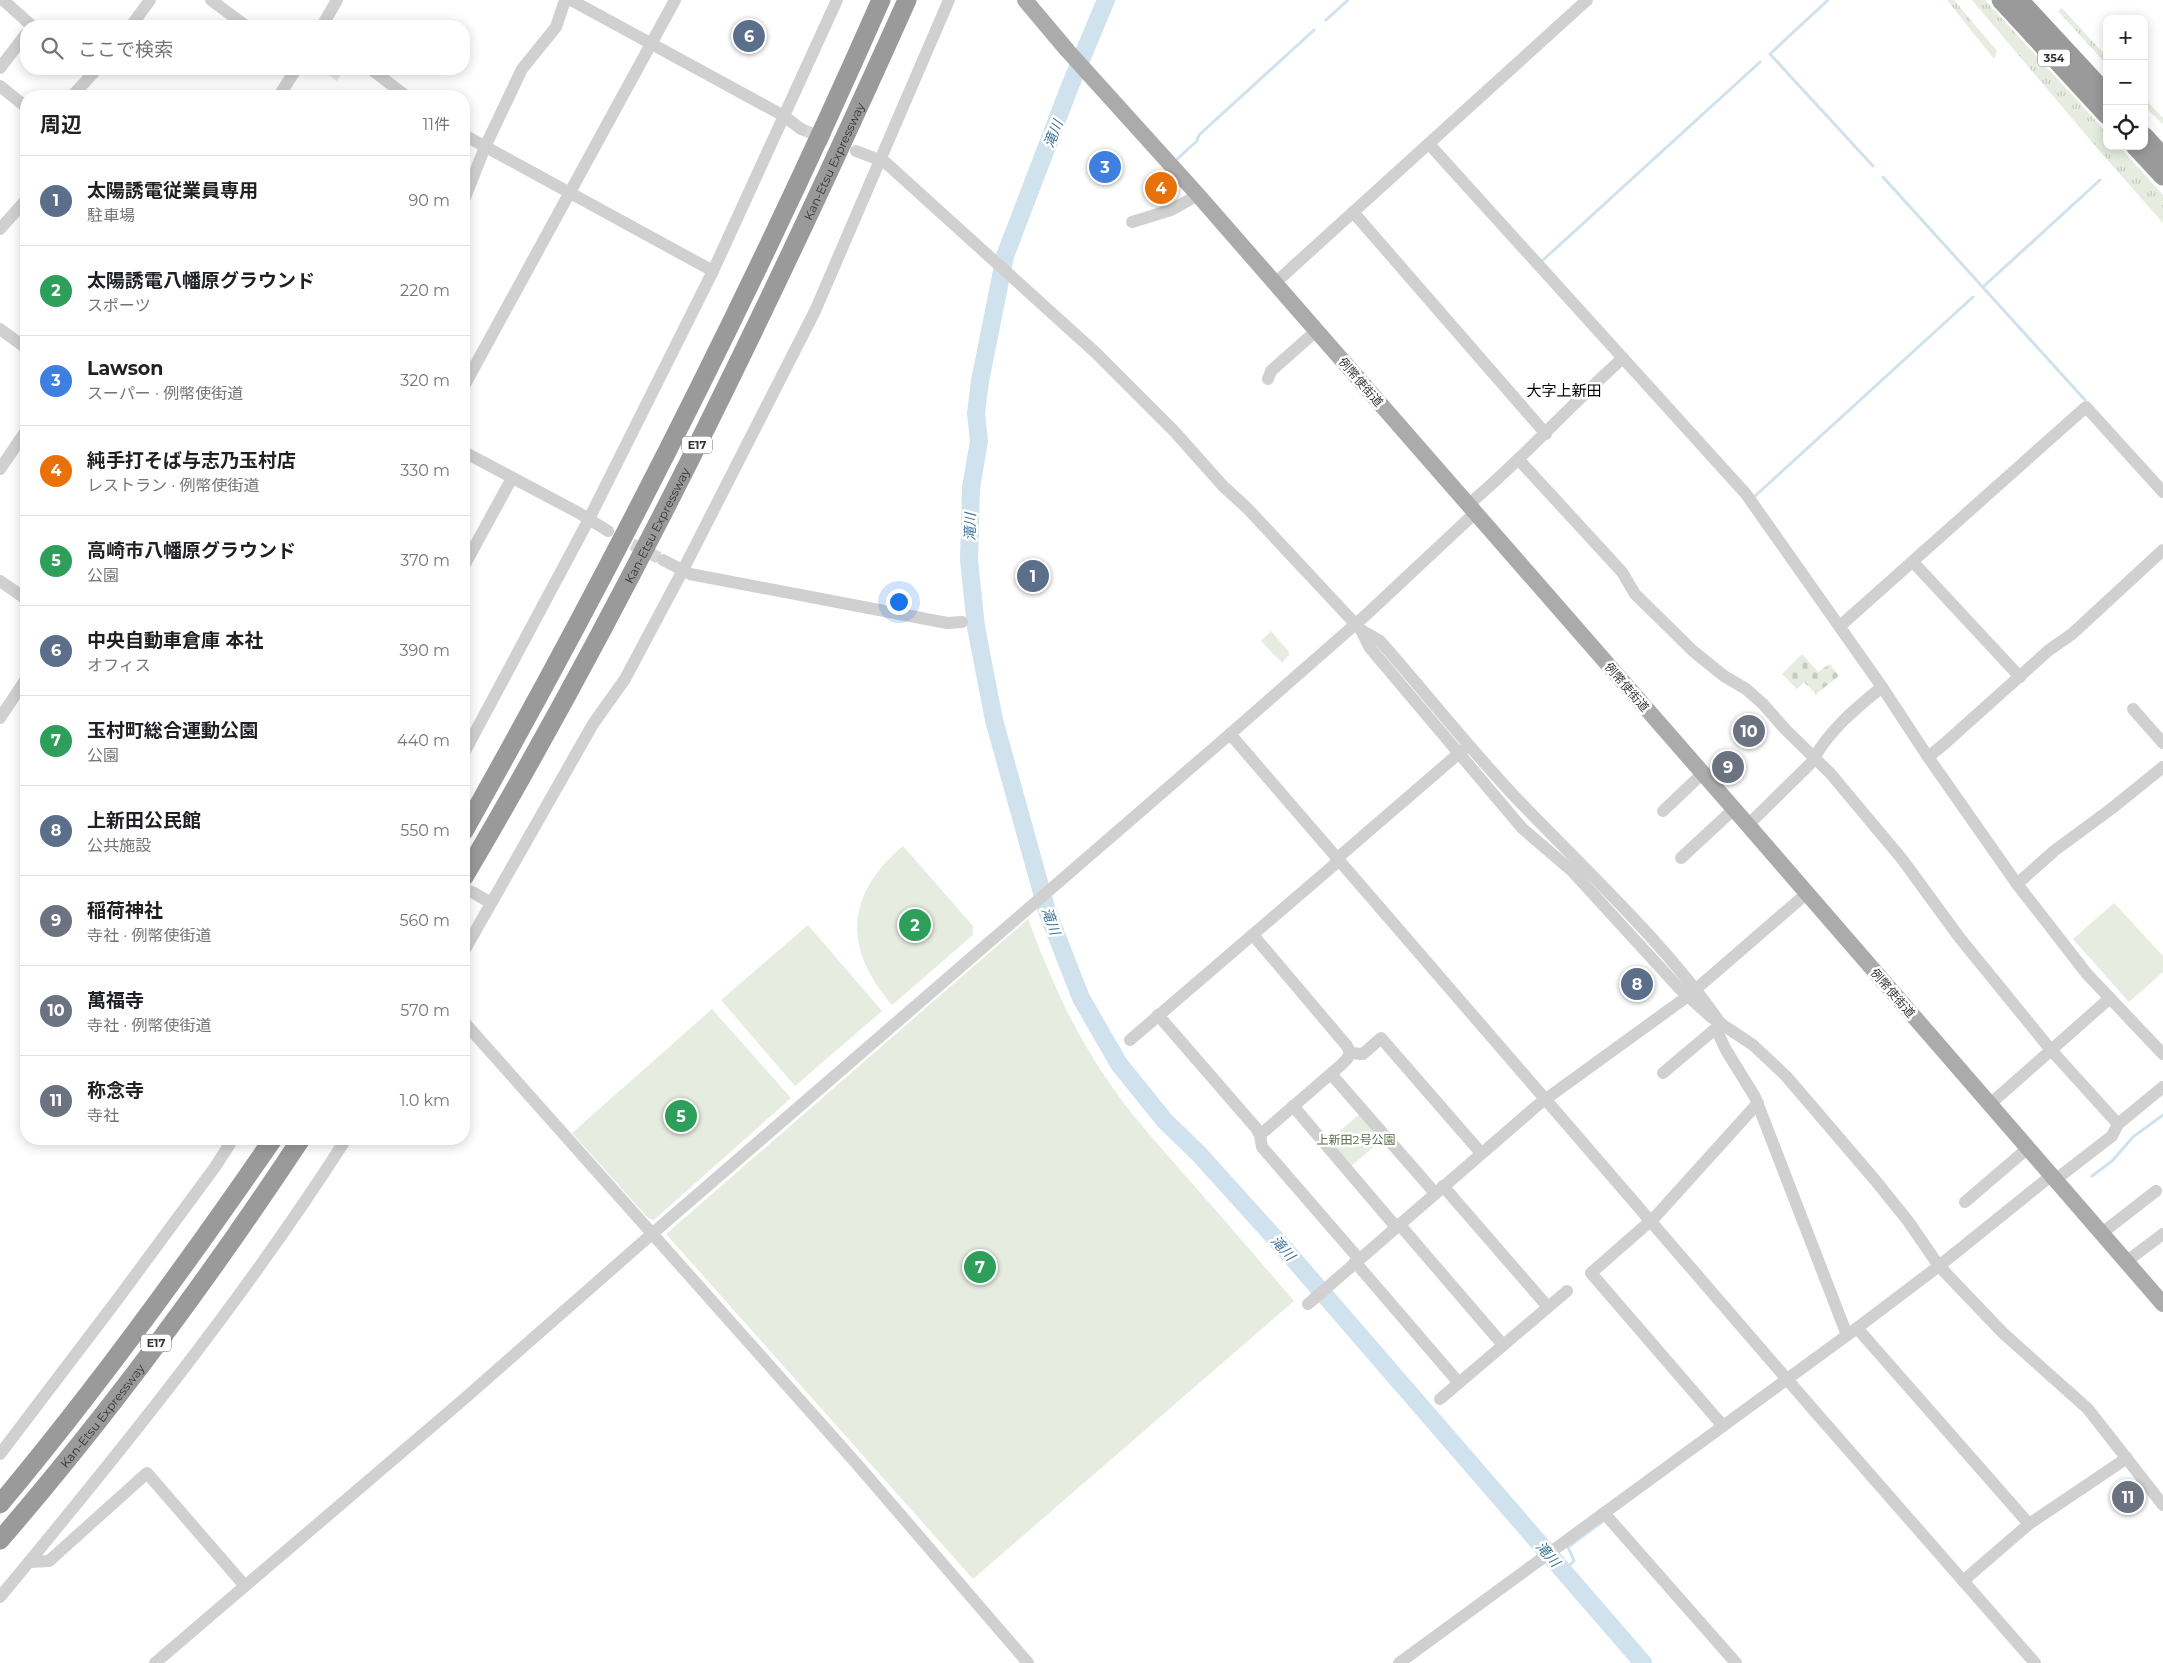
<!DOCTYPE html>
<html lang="ja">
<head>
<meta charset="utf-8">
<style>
  :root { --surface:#fff; --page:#f2f2f2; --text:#202124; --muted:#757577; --line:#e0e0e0; --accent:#111827 }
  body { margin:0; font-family:Montserrat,"Noto Sans JP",sans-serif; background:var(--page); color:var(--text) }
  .controls { position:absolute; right:15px; top:15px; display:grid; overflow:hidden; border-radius:10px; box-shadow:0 2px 12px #0003 }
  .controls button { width:45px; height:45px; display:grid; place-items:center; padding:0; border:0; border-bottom:1px solid var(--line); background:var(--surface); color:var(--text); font:25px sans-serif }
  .you { position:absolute; left:898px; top:601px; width:18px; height:18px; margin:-12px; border:4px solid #fff; border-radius:50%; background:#1a73e8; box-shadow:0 0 0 8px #1a73e833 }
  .badge { display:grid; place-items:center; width:32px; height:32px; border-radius:50%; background:var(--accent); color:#fff; font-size:16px; font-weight:700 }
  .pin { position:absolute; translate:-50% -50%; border:2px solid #fff; box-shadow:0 1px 5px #0006 }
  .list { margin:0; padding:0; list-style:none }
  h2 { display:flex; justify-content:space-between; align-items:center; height:65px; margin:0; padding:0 20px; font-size:21px }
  h2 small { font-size:16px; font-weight:400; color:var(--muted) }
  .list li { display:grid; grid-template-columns:32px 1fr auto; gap:15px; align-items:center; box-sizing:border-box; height:90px; padding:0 20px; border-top:1px solid var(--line) }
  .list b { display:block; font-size:19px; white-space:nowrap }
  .list p { margin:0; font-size:16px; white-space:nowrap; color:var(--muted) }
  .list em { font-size:16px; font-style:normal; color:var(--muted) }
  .icon { flex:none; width:28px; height:28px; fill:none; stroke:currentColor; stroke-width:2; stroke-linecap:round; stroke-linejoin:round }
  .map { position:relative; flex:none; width:2163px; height:1663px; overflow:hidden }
  .search { position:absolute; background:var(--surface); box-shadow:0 2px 12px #0003; left:20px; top:20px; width:450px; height:55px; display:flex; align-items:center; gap:12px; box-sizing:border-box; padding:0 18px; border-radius:20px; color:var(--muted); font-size:19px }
  .panel { position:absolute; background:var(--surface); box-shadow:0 2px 12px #0003; left:20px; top:90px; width:450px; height:1055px; border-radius:20px }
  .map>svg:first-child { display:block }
</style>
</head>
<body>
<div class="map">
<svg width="2163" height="1663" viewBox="0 0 2163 1663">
  <defs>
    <pattern id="grass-tufts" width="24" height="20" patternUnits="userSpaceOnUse" patternTransform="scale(1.25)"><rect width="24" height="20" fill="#e6ecdf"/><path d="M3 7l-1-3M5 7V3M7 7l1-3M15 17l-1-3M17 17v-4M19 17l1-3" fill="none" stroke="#c6cbc0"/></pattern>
    <pattern id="cemetery-stones" width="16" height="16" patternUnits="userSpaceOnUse" patternTransform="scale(1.25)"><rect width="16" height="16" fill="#e6ecdf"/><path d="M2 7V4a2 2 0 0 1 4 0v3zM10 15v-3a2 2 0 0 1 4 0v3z" fill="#c6cbc0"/></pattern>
  </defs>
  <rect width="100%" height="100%" fill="#fff"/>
  <g fill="url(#grass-tufts)">
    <path d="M1947 0H1954L1997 51 1994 59Z"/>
    <path d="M1972 0H1985L2107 133V146H2119L2163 195V223L2097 148Z"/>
    <path d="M2062 8 2107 57V65L2058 11Z"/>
    <path d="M2144 98 2163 118V124L2144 106Z"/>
  </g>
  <path fill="url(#cemetery-stones)" d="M1802 654 1818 672 1830 664 1839 676 1816 694 1804 682 1797 689 1782 674Z"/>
  <g fill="#e6ecdf">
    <path d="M320 69H344L337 81Z"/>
    <path d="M1271 631 1289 652V655L1282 663 1261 641Z"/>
    <path d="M903 846 973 926V935L892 1005C843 948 845 895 903 846Z"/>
    <path d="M2114 903 2163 956V972L2129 1002 2073 939Z"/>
    <path d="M1028 919C1048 972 1070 1024 1102 1072 1129 1114 1164 1151 1197 1189 1230 1226 1262 1264 1294 1301L973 1579 666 1234Z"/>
    <path d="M808 925 882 1011 795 1086 721 1000Z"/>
    <path d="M712 1009 791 1098 654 1220 648 1218 572 1133Z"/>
    <path d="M1361 1113 1383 1139 1350 1167 1328 1141Z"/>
  </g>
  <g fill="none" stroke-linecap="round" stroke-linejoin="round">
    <g stroke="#cfe2ee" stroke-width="3">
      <path d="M1828 0 1770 54 1873 166"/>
      <path d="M1326 20 1348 0"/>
      <path d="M1175 161 1197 141 1199 135 1314 30"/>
      <path d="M1883 177 2085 400"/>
      <path d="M1542 261 1760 62"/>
      <path d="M1983 287 2100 180"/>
      <path d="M1755 496 1973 297"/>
      <path d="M2092 1176 2112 1161 2133 1137 2163 1115"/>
      <path d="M1563 1571 1574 1561 1568 1547 1602 1522"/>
    </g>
    <path stroke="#cfe2ee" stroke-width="18" d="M1106 0 1070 86 1005 256 980 381 976 413 979 441 971 488 969 560 976 627 994 720 1047 911 1081 998 1119 1064 1165 1121 1199 1154 1283 1247 1643 1663"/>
    <g stroke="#d6d6d6" stroke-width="12" stroke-dasharray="12 6" stroke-linecap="butt">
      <path d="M801 129 847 147"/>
      <path d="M616 536 663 560"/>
      <path d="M464 888 474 893"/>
    </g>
    <g stroke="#d0d0d0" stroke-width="12">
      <path d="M3 0 32 26"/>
      <path d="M211 0 246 26"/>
      <path d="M571 0 784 116 801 129"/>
      <path d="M131 26 150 0"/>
      <path d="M322 26 337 0"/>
      <path d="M0 68 26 34"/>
      <path d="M371 69 406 96"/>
      <path d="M0 86 26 107"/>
      <path d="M72 96 97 69"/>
      <path d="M279 96 296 69"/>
      <path d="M464 135 713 271"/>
      <path d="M1429 144 1746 494 1882 687 1928 757 2017 884 2087 974 2163 1054"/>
      <path d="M856 151 885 162 1096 353 1174 431 1223 486 1247 508 1361 630 1380 641C1427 694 1471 751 1520 802 1589 874 1664 942 1721 1024"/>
      <path d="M464 200 485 147 522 69 556 27 565 0"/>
      <path d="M1353 212 1546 434"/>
      <path d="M1132 222 1171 210 1198 195"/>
      <path d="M0 229 26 200"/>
      <path d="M1275 283 1587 0"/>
      <path d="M0 329 26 348"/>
      <path d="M1268 379 1271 371 1316 331"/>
      <path d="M464 386 675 0"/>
      <path d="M464 452 579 513 608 531"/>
      <path d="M1519 460 1622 572 1635 594 1693 651 1724 676 1746 689 1763 704 1785 729 1830 773 1902 859 1959 937 2051 1050 2118 1124"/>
      <path d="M0 469 26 431"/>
      <path d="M1468 505C1523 459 1570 405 1623 358"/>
      <path d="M663 560 690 574 947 623 962 622"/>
      <path d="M1913 562 2020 677"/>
      <path d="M464 566 512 478"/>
      <path d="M0 581 26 599"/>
      <path d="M1840 626 2086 407 2163 492"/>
      <path d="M1361 630 1370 648 1522 828 1572 871 1679 988 1711 1017 1753 1045 1786 1076 1875 1180 1908 1221 1939 1266 2003 1333 2088 1409 2163 1505"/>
      <path d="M2133 709 2163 743"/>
      <path d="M0 718 26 679"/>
      <path d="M1230 734 1811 1407 2035 1663"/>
      <path d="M464 753 588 521 713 271 837 0"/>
      <path d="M1928 757 1943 745 2049 650 2072 634 2163 550"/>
      <path d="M1663 811 1703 773"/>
      <path d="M1747 826 1812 762C1827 732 1856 708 1882 687"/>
      <path d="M1681 858 1734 809"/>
      <path d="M2017 884 2054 851 2111 809 2163 767"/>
      <path d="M474 893 491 903"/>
      <path d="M1253 935 1347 1046 1350 1053 1347 1059 1341 1065 1260 1135"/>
      <path d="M464 951 593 724 625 679 683 570 815 311 949 0"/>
      <path d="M1158 1015 1256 1128 1260 1135 1262 1147 1359 1259"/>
      <path d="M464 1022 856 1463 1028 1663"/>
      <path d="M1716 1029 1726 1050 1755 1097 1847 1335"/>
      <path d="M1130 1040 1334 865 1341 855 1464 749"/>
      <path d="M1350 1053 1363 1054 1381 1038 1481 1153"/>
      <path d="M1663 1073 1721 1024"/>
      <path d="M1331 1074 1435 1193"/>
      <path d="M1990 1104 2110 998"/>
      <path d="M1293 1106 1396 1227"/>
      <path d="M2055 1180 2112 1136 2118 1124 2163 1087"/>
      <path d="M1443 1186 1548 1307"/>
      <path d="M1965 1202 2028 1148"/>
      <path d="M1399 1224 1503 1345"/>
      <path d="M2102 1233 2156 1191"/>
      <path d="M2127 1261 2163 1234"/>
      <path d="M1355 1262 1459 1383"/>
      <path d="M1308 1304 1539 1104 1688 996 1806 894"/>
      <path d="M1857 1328 2029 1524"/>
      <path d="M1440 1399 1567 1291"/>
      <path d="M1723 1426 1591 1273 1655 1217 1758 1103"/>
      <path d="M0 1454 117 1300 215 1167 233 1139"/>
      <path d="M1604 1513 1736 1663"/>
      <path d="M29 1562 49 1561 147 1473 245 1586"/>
      <path d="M1963 1581 2029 1524 2127 1458"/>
      <path d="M0 1597C122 1450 243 1300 346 1139"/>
      <path d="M155 1663 464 1399 653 1233 1230 734 1367 614 1475 513"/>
      <path d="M1399 1663 1857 1328 1939 1266 2052 1175"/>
    </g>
    <path stroke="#ababab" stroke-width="16" d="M1025 0 1067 50 1198 195 1734 809 2163 1304"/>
    <g stroke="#9a9a9a" stroke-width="19">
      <path d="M2001 0 2107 115"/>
      <path d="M2019 0 2107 95"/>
      <path d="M2144 136 2163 157"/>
      <path d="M2135 146 2163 176"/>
      <path d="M464 831C616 561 756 284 881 0"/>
      <path id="s1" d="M464 877C630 595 773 299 907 0"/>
      <path d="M0 1504C98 1387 187 1264 273 1139"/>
      <path id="s2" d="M0 1540C109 1414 209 1278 301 1139"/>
    </g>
  </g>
  <g text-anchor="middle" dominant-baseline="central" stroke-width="5" stroke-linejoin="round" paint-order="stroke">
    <g fill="#fff" stroke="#707070" stroke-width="1">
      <rect x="2038" y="49.5" width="32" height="17" rx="4"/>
      <rect x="682" y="436.5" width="30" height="17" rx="4"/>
      <rect x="141" y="1334.5" width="30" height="17" rx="4"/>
    </g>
    <g font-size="11" font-weight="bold" fill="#333">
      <text x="2054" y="58">354</text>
      <text x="697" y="445">E17</text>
      <text x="156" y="1343">E17</text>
    </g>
    <g font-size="12" fill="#333" stroke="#fff">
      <text stroke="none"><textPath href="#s1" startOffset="806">Kan-Etsu Expressway</textPath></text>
      <text transform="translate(1361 382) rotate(49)">例幣使街道</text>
      <text stroke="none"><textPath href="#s1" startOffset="401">Kan-Etsu Expressway</textPath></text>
      <text transform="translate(1627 687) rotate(49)">例幣使街道</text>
      <text transform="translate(1893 993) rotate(49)">例幣使街道</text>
      <text stroke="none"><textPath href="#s2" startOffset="161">Kan-Etsu Expressway</textPath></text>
    </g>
    <g font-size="12" fill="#56703f" stroke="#fff">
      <text x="1356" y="1139">上新田2号公園</text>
    </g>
    <g font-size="14" font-style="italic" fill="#3f7597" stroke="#fff">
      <text transform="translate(1053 134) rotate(-68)">滝川</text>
      <text transform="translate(970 527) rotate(-89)">滝川</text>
      <text transform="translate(1051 921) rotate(70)">滝川</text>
      <text transform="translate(1283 1248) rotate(48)">滝川</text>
      <text transform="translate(1548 1554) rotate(49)">滝川</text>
    </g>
    <g font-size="15" fill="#000" stroke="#fff">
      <text x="1564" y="390">大字上新田</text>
    </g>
  </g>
</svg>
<div class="controls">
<button>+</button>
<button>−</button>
<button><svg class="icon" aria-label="locate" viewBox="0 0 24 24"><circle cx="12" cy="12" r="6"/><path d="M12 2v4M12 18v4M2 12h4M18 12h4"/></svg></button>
</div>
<div class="you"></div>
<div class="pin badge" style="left:1033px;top:576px;background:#5c6f8a">1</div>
<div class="pin badge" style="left:915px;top:925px;background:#2e9e5b">2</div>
<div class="pin badge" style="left:1105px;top:167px;background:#3f7fe0">3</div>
<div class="pin badge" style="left:1161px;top:188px;background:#e8710a">4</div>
<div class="pin badge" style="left:681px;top:1116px;background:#2e9e5b">5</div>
<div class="pin badge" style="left:749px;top:36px;background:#5c6f8a">6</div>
<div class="pin badge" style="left:980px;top:1267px;background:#2e9e5b">7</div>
<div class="pin badge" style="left:1637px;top:984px;background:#5c6f8a">8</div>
<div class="pin badge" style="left:1728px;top:767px;background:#6b7280">9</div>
<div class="pin badge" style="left:1749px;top:731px;background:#6b7280">10</div>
<div class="pin badge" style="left:2128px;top:1497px;background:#6b7280">11</div>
<div class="search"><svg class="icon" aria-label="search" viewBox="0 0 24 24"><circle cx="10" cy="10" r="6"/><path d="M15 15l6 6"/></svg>ここで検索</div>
<section class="panel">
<h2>周辺<small>11件</small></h2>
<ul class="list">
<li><span class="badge" style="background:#5c6f8a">1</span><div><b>太陽誘電従業員専用</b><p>駐車場</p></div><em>90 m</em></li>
<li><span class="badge" style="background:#2e9e5b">2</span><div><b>太陽誘電八幡原グラウンド</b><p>スポーツ</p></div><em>220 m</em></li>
<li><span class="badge" style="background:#3f7fe0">3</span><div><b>Lawson</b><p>スーパー · 例幣使街道</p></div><em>320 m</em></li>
<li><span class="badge" style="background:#e8710a">4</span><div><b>純手打そば与志乃玉村店</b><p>レストラン · 例幣使街道</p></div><em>330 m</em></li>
<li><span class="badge" style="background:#2e9e5b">5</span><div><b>高崎市八幡原グラウンド</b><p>公園</p></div><em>370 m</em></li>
<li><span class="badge" style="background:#5c6f8a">6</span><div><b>中央自動車倉庫 本社</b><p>オフィス</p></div><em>390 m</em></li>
<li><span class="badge" style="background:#2e9e5b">7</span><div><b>玉村町総合運動公園</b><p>公園</p></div><em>440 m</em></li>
<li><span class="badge" style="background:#5c6f8a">8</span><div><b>上新田公民館</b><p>公共施設</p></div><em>550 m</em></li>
<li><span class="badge" style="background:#6b7280">9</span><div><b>稲荷神社</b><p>寺社 · 例幣使街道</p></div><em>560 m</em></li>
<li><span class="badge" style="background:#6b7280">10</span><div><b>萬福寺</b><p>寺社 · 例幣使街道</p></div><em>570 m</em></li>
<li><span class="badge" style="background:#6b7280">11</span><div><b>称念寺</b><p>寺社</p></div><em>1.0 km</em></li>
</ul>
</section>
</div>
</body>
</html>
